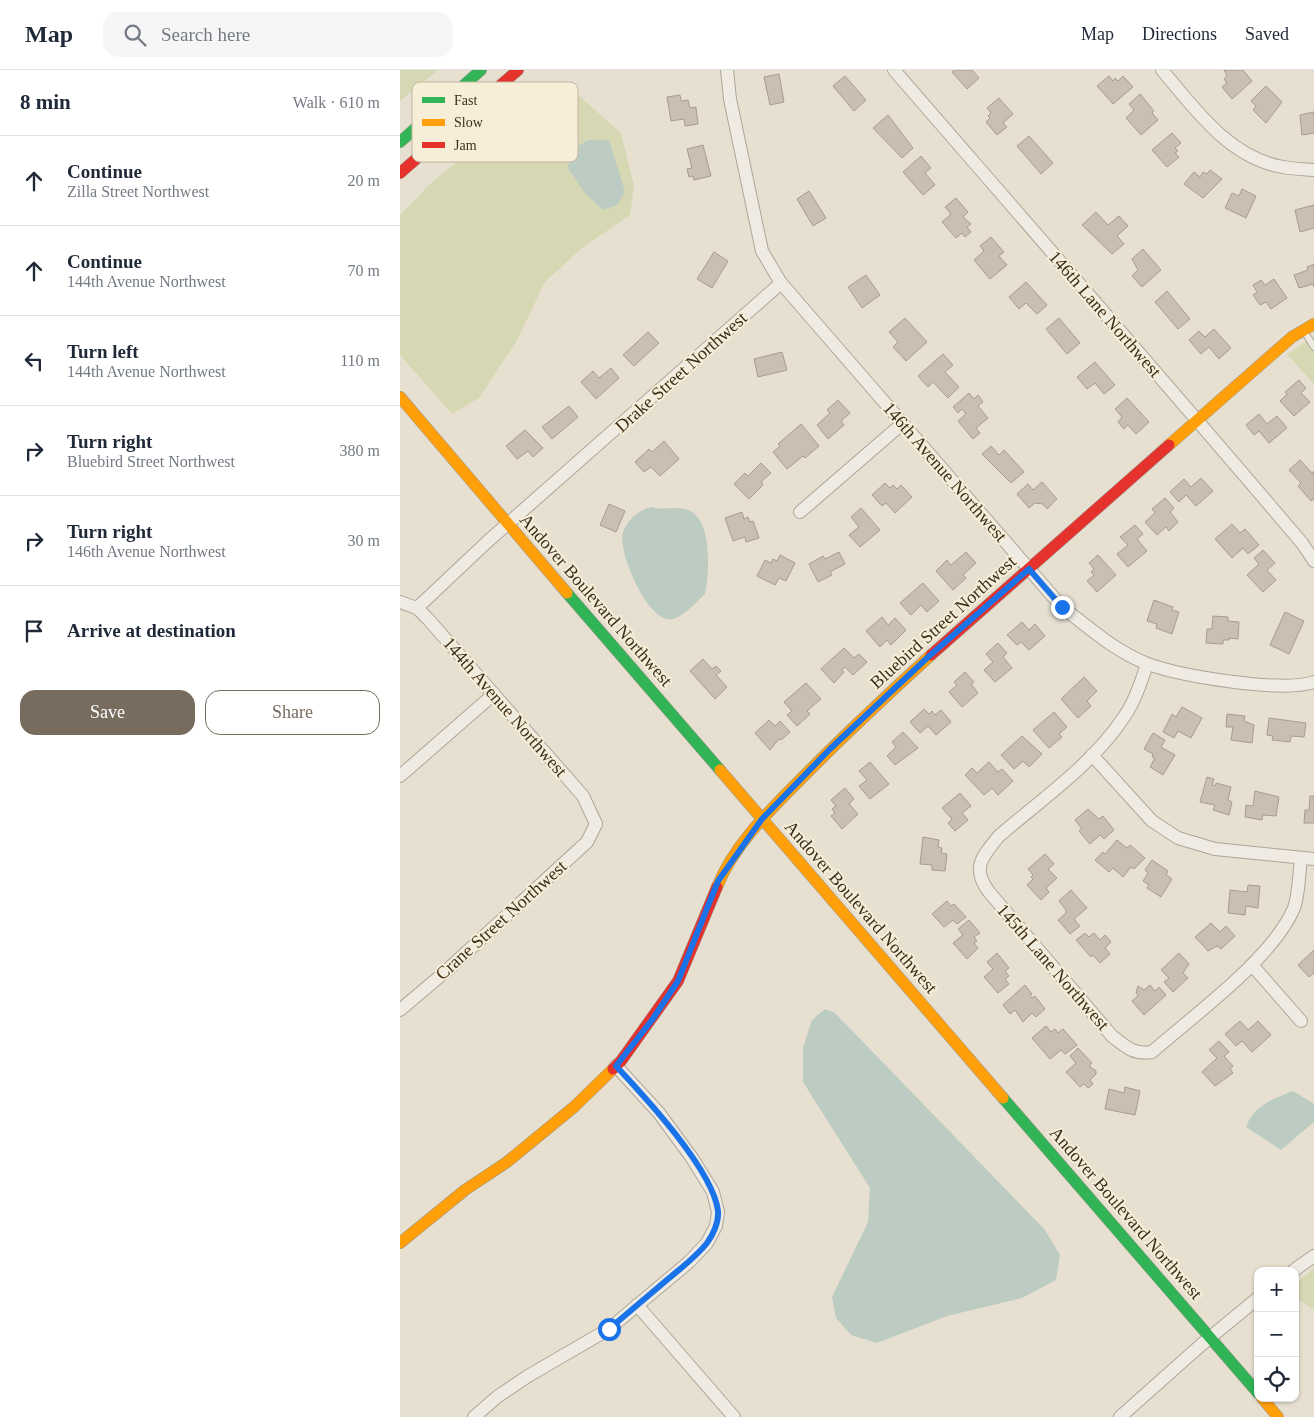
<!DOCTYPE html>
<html lang="en">
<head>
<meta charset="utf-8">
<style>
  :root { --surface:#fff; --page:#f6f6f7; --text:#1f2937; --muted:#747a83; --line:#e0e1e3; --accent:#786c5e }
  body { margin:0; font-family:Georgia,serif; background:var(--page); color:var(--text) }
  .controls { position:absolute; right:15px; bottom:15px; display:grid; overflow:hidden; border-radius:10px; box-shadow:0 1px 4px #0004 }
  .controls button { width:45px; height:45px; display:grid; place-items:center; padding:0; border:0; border-bottom:1px solid var(--line); background:var(--surface); color:var(--text); font:25px sans-serif }
  .stop { position:absolute; width:15px; height:15px; margin:-11px; border:4px solid #1a73e8; border-radius:50%; background:#fff }
  .stop.end { background:#1a73e8; border-color:#fff; box-shadow:0 1px 5px #0008 }
  .list { margin:0; padding:0; list-style:none }
  h2 { display:flex; justify-content:space-between; align-items:center; height:65px; margin:0; padding:0 20px; font-size:21px }
  h2 small { font-size:16px; font-weight:400; color:var(--muted) }
  .list li { display:grid; grid-template-columns:32px 1fr auto; gap:15px; align-items:center; box-sizing:border-box; height:90px; padding:0 20px; border-top:1px solid var(--line) }
  .list b { display:block; font-size:19px; white-space:nowrap }
  .list p { margin:0; font-size:16px; white-space:nowrap; color:var(--muted) }
  .list em { font-size:16px; font-style:normal; color:var(--muted) }
  .actions { display:flex; gap:10px; padding:15px 20px }
  .actions a { flex:1; padding:11px 0; border:1px solid var(--accent); border-radius:15px; text-align:center; font-size:18px; color:var(--accent) }
  .actions .main { background:var(--accent); color:#fff }
  .icon { flex:none; width:28px; height:28px; fill:none; stroke:currentColor; stroke-width:2; stroke-linecap:round; stroke-linejoin:round }
  .map { position:relative; flex:none; width:914px; height:1347px; overflow:hidden }
  header { display:flex; align-items:center; gap:30px; box-sizing:border-box; height:70px; padding:0 25px; background:var(--surface); border-bottom:1px solid var(--line) }
  header strong { font-size:24px }
  nav { display:flex; gap:28px; margin-inline-start:auto; font-size:18px }
  .search { width:350px; height:45px; background:var(--page); display:flex; align-items:center; gap:12px; box-sizing:border-box; padding:0 18px; border-radius:15px; color:var(--muted); font-size:19px }
  main { display:flex }
  aside { flex:1; background:var(--surface) }
  .map>svg:first-child { display:block }
</style>
</head>
<body>
<header>
<strong>Map</strong>
<div class="search"><svg class="icon" aria-label="search" viewBox="0 0 24 24"><circle cx="10" cy="10" r="6"/><path d="M15 15l6 6"/></svg>Search here</div>
<nav><a>Map</a><a>Directions</a><a>Saved</a></nav>
</header>
<main>
<aside>
<h2>8 min<small>Walk · 610 m</small></h2>
<ul class="list">
<li><svg class="icon" aria-label="ahead" viewBox="0 0 24 24"><path d="M12 20V5M6 11l6-6 6 6"/></svg><div><b>Continue</b><p>Zilla Street Northwest</p></div><em>20 m</em></li>
<li><svg class="icon" aria-label="ahead" viewBox="0 0 24 24"><path d="M12 20V5M6 11l6-6 6 6"/></svg><div><b>Continue</b><p>144th Avenue Northwest</p></div><em>70 m</em></li>
<li><svg class="icon" aria-label="left" viewBox="0 0 24 24"><path d="M17 20v-9H6M10 6l-5 5 5 5"/></svg><div><b>Turn left</b><p>144th Avenue Northwest</p></div><em>110 m</em></li>
<li><svg class="icon" aria-label="right" viewBox="0 0 24 24"><path d="M7 20v-9h11M14 6l5 5-5 5"/></svg><div><b>Turn right</b><p>Bluebird Street Northwest</p></div><em>380 m</em></li>
<li><svg class="icon" aria-label="right" viewBox="0 0 24 24"><path d="M7 20v-9h11M14 6l5 5-5 5"/></svg><div><b>Turn right</b><p>146th Avenue Northwest</p></div><em>30 m</em></li>
<li><svg class="icon" aria-label="arrive" viewBox="0 0 24 24"><path d="M6 21V4h12l-3 4 3 4H6"/></svg><div><b>Arrive at destination</b></div></li>
</ul>
<div class="actions"><a class="main">Save</a><a>Share</a></div>
</aside>
<div class="map">
<svg width="914" height="1347" viewBox="0 0 914 1347">
  <rect width="100%" height="100%" fill="#e7e0d1"/>
  <g fill="#d6d7b3">
    <path d="M0 0H38L0 31Z"/>
    <path d="M151 15 168 16 221 63 234 116 230 145 182 178 145 212 116 272 79 328 52 344 0 285V145L32 112Z"/>
    <path d="M914 266V314L887 284Z"/>
    <path d="M914 1198V1240L895 1227V1214Z"/>
  </g>
  <g fill="#bcccc2">
    <path d="M188 70H209L225 122 217 135 203 140 184 122 168 98 172 80Z"/>
    <path d="M251 437C262 441 273 436 285 439 314 446 309 503 305 524 296 532 281 551 268 549 246 547 217 481 223 462 227 450 239 440 251 437Z"/>
    <path d="M425 939 435 943 645 1160 660 1185 656 1210 622 1228 547 1246 477 1273 451 1265 436 1248 432 1227 468 1152 470 1118 403 1012V978L412 950Z"/>
    <path d="M893 1021 914 1034V1052L881 1080 846 1057C854 1035 873 1029 893 1021Z"/>
  </g>
  <g fill="#cbbfb2" stroke="#a89c90">
    <path d="M554 0H572L579 8 567 19 552 2Z"/>
    <path d="M824 0H843L852 11 832 29 822 17 827 13 824 9 827 6Z"/>
    <path d="M379 4 384 32 370 35 364 7Z"/>
    <path d="M445 6 466 30 454 41 433 16Z"/>
    <path d="M709 6 713 11 715 8 718 11 723 6 733 17 713 34 697 16Z"/>
    <path d="M866 16 882 32 866 53 853 40 856 36 851 31Z"/>
    <path d="M740 24 754 41 752 43 758 50 741 65 726 48 734 40 729 34Z"/>
    <path d="M280 25 281 31 288 30 290 38 296 37 298 54 285 56 284 49 271 51 267 27Z"/>
    <path d="M599 28 613 44 603 53 607 57 597 65 586 52 590 48 588 46 591 43 587 38Z"/>
    <path d="M914 42V63L902 65 900 45Z"/>
    <path d="M488 45 513 78 502 88 473 58Z"/>
    <path d="M772 63 781 73 775 78 778 81 775 83 779 87 767 97 752 80Z"/>
    <path d="M629 66 653 93 641 104 617 76Z"/>
    <path d="M303 75 311 106 294 110 293 106 289 107 287 99 292 98 287 79Z"/>
    <path d="M521 86 531 98 525 103 535 115 523 125 503 102Z"/>
    <path d="M810 100 822 109 803 128 784 114 794 102 800 107 803 102 807 104Z"/>
    <path d="M842 119 856 126 846 148 825 138 832 123 839 126Z"/>
    <path d="M409 121 426 148 413 156 397 129Z"/>
    <path d="M556 128 568 142 563 147 571 154 567 157 571 162 565 167 562 163 556 168 542 152 551 144 545 137Z"/>
    <path d="M914 135V158L900 162 895 140Z"/>
    <path d="M696 142 708 155 719 146 728 156 717 166 724 174 712 184 682 155Z"/>
    <path d="M591 167 604 182 599 186 607 195 590 209 574 190 584 181 580 176Z"/>
    <path d="M743 179 761 200 742 217 732 206 738 200 732 189Z"/>
    <path d="M314 182 328 191 312 218 297 209Z"/>
    <path d="M914 194V217L913 214 899 218 894 205 908 200 907 197Z"/>
    <path d="M466 205 480 225 462 238 448 217Z"/>
    <path d="M874 209 887 228 871 239 866 232 860 235 853 225 857 222 853 215 861 210 865 215Z"/>
    <path d="M626 212 647 235 637 244 626 233 619 239 609 227Z"/>
    <path d="M767 221 790 249 778 259 755 232Z"/>
    <path d="M505 248 527 272 506 291 493 277 498 272 489 262Z"/>
    <path d="M659 248 680 273 667 284 646 259Z"/>
    <path d="M814 259 831 278 819 289 809 277 801 284 789 270 799 261 805 267Z"/>
    <path d="M248 262 259 273 234 296 223 285Z"/>
    <path d="M382 282 387 300 358 307 354 289Z"/>
    <path d="M543 284 553 295 545 302 559 317 548 328 533 312 528 317 518 306Z"/>
    <path d="M695 292 715 315 704 324 695 313 687 319 677 307Z"/>
    <path d="M211 298 219 308 196 329 181 312 193 301 199 308Z"/>
    <path d="M899 310 906 318 901 323 910 332 894 346 880 331 887 324 885 322Z"/>
    <path d="M569 323 574 329 578 325 583 332 578 336 588 348 576 358 580 363 573 369 558 351 566 344 562 339 558 343 553 337Z"/>
    <path d="M727 328 749 352 736 364 728 355 724 359 718 352 722 347 715 339Z"/>
    <path d="M438 330 450 343 441 351 444 355 428 369 417 355 430 343 427 340Z"/>
    <path d="M169 336 178 347 152 369 142 357Z"/>
    <path d="M859 344 867 354 877 346 887 358 869 373 859 361 854 365 846 355Z"/>
    <path d="M401 354 419 376 405 388 403 386 387 399 373 382 380 376 378 374Z"/>
    <path d="M125 360 143 378 133 387 128 381 117 389 106 376Z"/>
    <path d="M264 371 279 389 260 406 251 397 244 402 235 392 249 379 252 382Z"/>
    <path d="M591 376 599 385 604 380 624 402 611 413 582 384Z"/>
    <path d="M900 390 912 403 914 401V429L911 431 898 416 901 413 889 400Z"/>
    <path d="M361 393 371 403 361 412 363 415 349 429 334 414 345 403 348 406Z"/>
    <path d="M801 408 813 421 796 436 786 425 779 432 770 422 784 409 791 417Z"/>
    <path d="M642 412 657 429 647 439 643 434 635 433 629 438 617 424 628 414 633 420Z"/>
    <path d="M485 413 490 418 493 415 497 419 501 415 512 427 495 443 486 433 482 436 472 425Z"/>
    <path d="M765 428 774 438 770 442 778 452 769 461 766 457 757 465 745 452 755 443 752 439Z"/>
    <path d="M209 434 225 441 216 462 200 455Z"/>
    <path d="M461 438 480 460 460 477 449 465 459 457 451 447Z"/>
    <path d="M342 442 344 449 348 447 350 452 353 451 359 468 346 472 345 467 333 471 325 448Z"/>
    <path d="M832 454 840 463 845 459 859 475 848 484 843 478 832 488 815 469Z"/>
    <path d="M735 455 743 464 737 469 747 481 728 497 717 484 728 475 720 467Z"/>
    <path d="M863 480 875 493 867 500 876 510 863 522 847 505 859 494 854 488Z"/>
    <path d="M439 482 445 494 430 502 432 505 418 512 409 494 423 486 425 489Z"/>
    <path d="M566 482 576 493 563 505 566 508 553 520 536 501 547 490 551 495Z"/>
    <path d="M380 485 395 493 386 511 379 508 375 515 357 506 365 490 371 493 373 489 377 491Z"/>
    <path d="M698 485 716 505 697 522 687 511 694 505 691 502 694 499 689 493Z"/>
    <path d="M523 513 539 531 527 542 521 535 511 545 500 533Z"/>
    <path d="M754 530 773 537 772 540 779 542 772 564 756 558 757 554 747 551Z"/>
    <path d="M885 542 904 551 889 584 870 575Z"/>
    <path d="M813 546 828 547V551L839 552 838 569 829 568V570H823V574L806 573 807 559H812Z"/>
    <path d="M482 547 488 555 495 548 506 560 491 575 487 570 480 577 466 561Z"/>
    <path d="M622 552 629 560 635 554 645 566 629 580 621 572 617 575 607 565Z"/>
    <path d="M598 573 607 583 603 587 612 598 595 612 584 600 593 592 586 584Z"/>
    <path d="M444 578 454 588 459 584 467 592 453 605 445 597 442 600 444 602 434 613 421 599Z"/>
    <path d="M303 589 312 599 316 596 321 601 316 605 327 617 315 629 290 601Z"/>
    <path d="M565 602 574 612 571 614 578 623 562 637 549 622 557 615 554 612Z"/>
    <path d="M684 607 697 621 687 631 691 636 678 648 661 629Z"/>
    <path d="M406 613 421 629 407 641 410 644 397 656 387 645 392 641 384 632Z"/>
    <path d="M782 637 802 648 791 668 778 661 774 668 763 662 772 644 776 647Z"/>
    <path d="M524 639 529 644 532 641 535 645 541 640 551 652 536 665 528 656 520 663 510 652Z"/>
    <path d="M654 642 667 657 659 664 662 667 649 678 633 660Z"/>
    <path d="M827 644 845 646 844 651 854 655 852 673 831 670 833 657H826Z"/>
    <path d="M869 648 906 653 904 667 891 666 890 672 872 670 873 666 867 665Z"/>
    <path d="M369 650 375 656 380 651 390 662 381 670 379 669 370 680 355 663Z"/>
    <path d="M503 662 518 678 495 695 487 686 496 677 492 672Z"/>
    <path d="M753 663 765 670 761 677 775 685 763 705 750 697 755 688 752 687 753 684 744 679Z"/>
    <path d="M622 666 642 684 629 697 623 691 614 699 601 685Z"/>
    <path d="M470 692 489 714 470 729 459 716 467 710 459 701Z"/>
    <path d="M589 692 598 702 602 699 613 711 598 725 592 718 584 725 565 705 572 698 577 703Z"/>
    <path d="M807 707 814 709 812 715 815 716 816 713 831 717 828 730 832 732 829 745 813 740 815 735 800 732Z"/>
    <path d="M445 718 454 729 449 734 458 744 442 759 431 746 435 743 432 739 436 736 431 730Z"/>
    <path d="M855 721 879 727 876 746 863 745 862 750 845 747 846 735 853 736Z"/>
    <path d="M560 723 571 736 562 743 568 750 555 761 548 753 552 749 542 738Z"/>
    <path d="M910 726H914V753H904L905 740H909Z"/>
    <path d="M688 739 699 749 703 746 714 760 704 769 700 765 690 774 679 761 682 759 675 750Z"/>
    <path d="M523 767 539 770 538 777 542 778 541 783 547 784 545 801 532 800V795L520 794Z"/>
    <path d="M717 770 727 778 730 775 745 788 734 799 731 797 723 807 713 798 709 802 695 790 703 782 705 784Z"/>
    <path d="M645 784 654 794 648 799 657 808 646 818 649 822 641 830 627 815 633 809 631 807 633 805 628 799Z"/>
    <path d="M752 790 768 801 766 805 772 809 761 827 747 818 749 815 743 811 748 803 745 800Z"/>
    <path d="M848 815 860 816 858 838 846 836 845 845 828 843 830 820 847 822Z"/>
    <path d="M671 820 687 838 674 849 680 856 670 864 658 850 666 843V840L659 831Z"/>
    <path d="M547 831 551 836 554 834 566 847 557 854 553 850 544 857 532 844Z"/>
    <path d="M569 850 580 863 574 867 577 871 574 873 578 878 567 889 553 873 563 865 558 859Z"/>
    <path d="M811 853 820 862 826 856 835 866 821 879 817 876 808 881 795 867Z"/>
    <path d="M685 863 689 867 694 863 700 870 705 865 711 872 705 878 710 884 700 893 693 885 691 887 676 870Z"/>
    <path d="M914 880V903L909 907 898 895Z"/>
    <path d="M597 883 609 898 605 901 609 906 605 909 609 914 598 923 584 907 593 899 587 892Z"/>
    <path d="M779 883 789 894 783 903 788 908 773 922 764 912 769 908 761 900Z"/>
    <path d="M625 915 632 924 630 926 632 928 635 926 645 939 636 947 632 943 623 952 615 940 610 944 603 935Z"/>
    <path d="M750 915 755 921 759 917 766 925 744 945 732 931 738 926 736 922 738 916 744 920Z"/>
    <path d="M840 951 848 960 858 951 871 965 852 982 842 971 836 976 825 964Z"/>
    <path d="M646 956 651 962 655 959 658 963 663 959 677 975 665 984 661 980 650 989 632 968Z"/>
    <path d="M819 971 829 982 824 986 833 996 830 999 833 1003 815 1016 802 1002 817 988 809 980Z"/>
    <path d="M678 978 692 993 689 996 696 1001V1004L690 1010 693 1014 688 1018 684 1014 680 1017 666 1002 676 993 670 986Z"/>
    <path d="M725 1017 740 1021 735 1045 705 1039 709 1019 724 1023Z"/>
  </g>
  <g fill="none" stroke-linecap="round" stroke-linejoin="round">
    <defs>
      <path id="lane" d="M904 261 914 277"/>
      <g id="street">
        <path d="M327 0 330 29 362 181 381 213 662 537C688 557 716 582 748 594 781 606 882 623 914 612"/>
        <path d="M494 0C630 157 767 314 902 473L914 491"/>
        <path d="M762 0C795 39 829 88 883 97 893 99 904 99 914 100"/>
        <path d="M400 442 503 353"/>
        <path d="M0 532 17 538 28 549 183 726 196 754 187 772 45 902 0 940"/>
        <path d="M17 538 87 472 381 213"/>
        <path d="M747 594C741 612 735 631 724 647 693 694 642 729 599 766 582 787 571 798 589 822L712 966C726 977 734 985 752 982 794 945 873 888 894 838 899 824 899 804 901 788"/>
        <path d="M692 685 752 751 778 768 815 779 914 789"/>
        <path d="M0 706 94 624"/>
        <path d="M852 895 901 951"/>
        <path d="M893 1201 914 1186"/>
        <path d="M237 1235 334 1347"/>
        <path d="M74 1347 97 1327 128 1306 209 1259 289 1192 307 1173 316 1156 318 1142 313 1122 292 1088 259 1043 216 996"/>
        <path d="M720 1347 801 1275 858 1228"/>
      </g>
      <g id="fast">
        <path d="M0 72 81 0"/>
        <path d="M167 523 320 700"/>
        <path d="M603 1028 858 1323"/>
      </g>
      <g id="slow">
        <path d="M0 327 167 523"/>
        <path d="M769 375 892 267 914 254"/>
        <path d="M320 700 603 1028"/>
        <path d="M317 817C333 777 366 744 396 714 439 670 485 627 531 585"/>
        <path d="M0 1173 65 1120 107 1092 174 1037 213 999"/>
        <path d="M862 1328 878 1347"/>
      </g>
      <g id="jam">
        <path d="M0 103 118 0"/>
        <path d="M531 585 769 375"/>
        <path d="M213 999 221 991 278 911 317 817"/>
      </g>
    </defs>
    <use href="#lane" stroke="#ada599" stroke-width="8"/>
    <use href="#street" stroke="#ada599" stroke-width="14"/>
    <use href="#fast" stroke="#9c958a" stroke-width="12"/>
    <use href="#slow" stroke="#9c958a" stroke-width="12"/>
    <use href="#jam" stroke="#9c958a" stroke-width="12"/>
    <use href="#lane" stroke="#efebe3" stroke-width="6"/>
    <use href="#street" stroke="#efebe3" stroke-width="12"/>
    <use href="#fast" stroke="#30b455" stroke-width="11"/>
    <use href="#slow" stroke="#ff9f0a" stroke-width="11"/>
    <use href="#jam" stroke="#e5322d" stroke-width="11"/>
  </g>
  <g fill="none" stroke-linecap="round" stroke-linejoin="round">
    <path stroke="#1a73e8" stroke-width="6" d="M209 1259C229 1242 248 1226 268 1209 281 1198 296 1187 307 1173 313 1165 319 1152 318 1141 313 1100 245 1027 216 996L252 950 278 911 318 811 362 749 430 679 527 588 629 499 662 537"/>
  </g>
  <g text-anchor="middle" dominant-baseline="central" stroke-width="4" stroke-linejoin="round" paint-order="stroke">
    <g font-size="18" fill="#3d2e20" stroke="#f7eed8">
      <text transform="translate(705 244) rotate(49)">146th Lane Northwest</text>
      <text transform="translate(281 302) rotate(-42)">Drake Street Northwest</text>
      <text transform="translate(545 402) rotate(49)">146th Avenue Northwest</text>
      <text transform="translate(196 530) rotate(49)">Andover Boulevard Northwest</text>
      <text transform="translate(543 552) rotate(-42)">Bluebird Street Northwest</text>
      <text transform="translate(105 637) rotate(49)">144th Avenue Northwest</text>
      <text transform="translate(461 837) rotate(49)">Andover Boulevard Northwest</text>
      <text transform="translate(101 850) rotate(-42)">Crane Street Northwest</text>
      <text transform="translate(653 897) rotate(49)">145th Lane Northwest</text>
      <text transform="translate(726 1143) rotate(49)">Andover Boulevard Northwest</text>
    </g>
  </g>
  <rect x="12" y="12" width="166" height="80" rx="8" fill="#f7eed8" stroke="#bfb4a1" stroke-width="1"/>
  <rect x="22" y="27" width="23" height="6" fill="#30b455"/>
  <rect x="22" y="49" width="23" height="7" fill="#ff9f0a"/>
  <rect x="22" y="72" width="23" height="6" fill="#e5322d"/>
  <g font-size="14" fill="#3d2e20">
    <text x="54" y="35">Fast</text>
    <text x="54" y="57">Slow</text>
    <text x="54" y="80">Jam</text>
  </g>
</svg>
<div class="controls">
<button>+</button>
<button>−</button>
<button><svg class="icon" aria-label="locate" viewBox="0 0 24 24"><circle cx="12" cy="12" r="6"/><path d="M12 2v4M12 18v4M2 12h4M18 12h4"/></svg></button>
</div>
<div class="stop" style="left:209px;top:1259px"></div>
<div class="stop end" style="left:662px;top:537px"></div>
</div>
</main>
</body>
</html>
